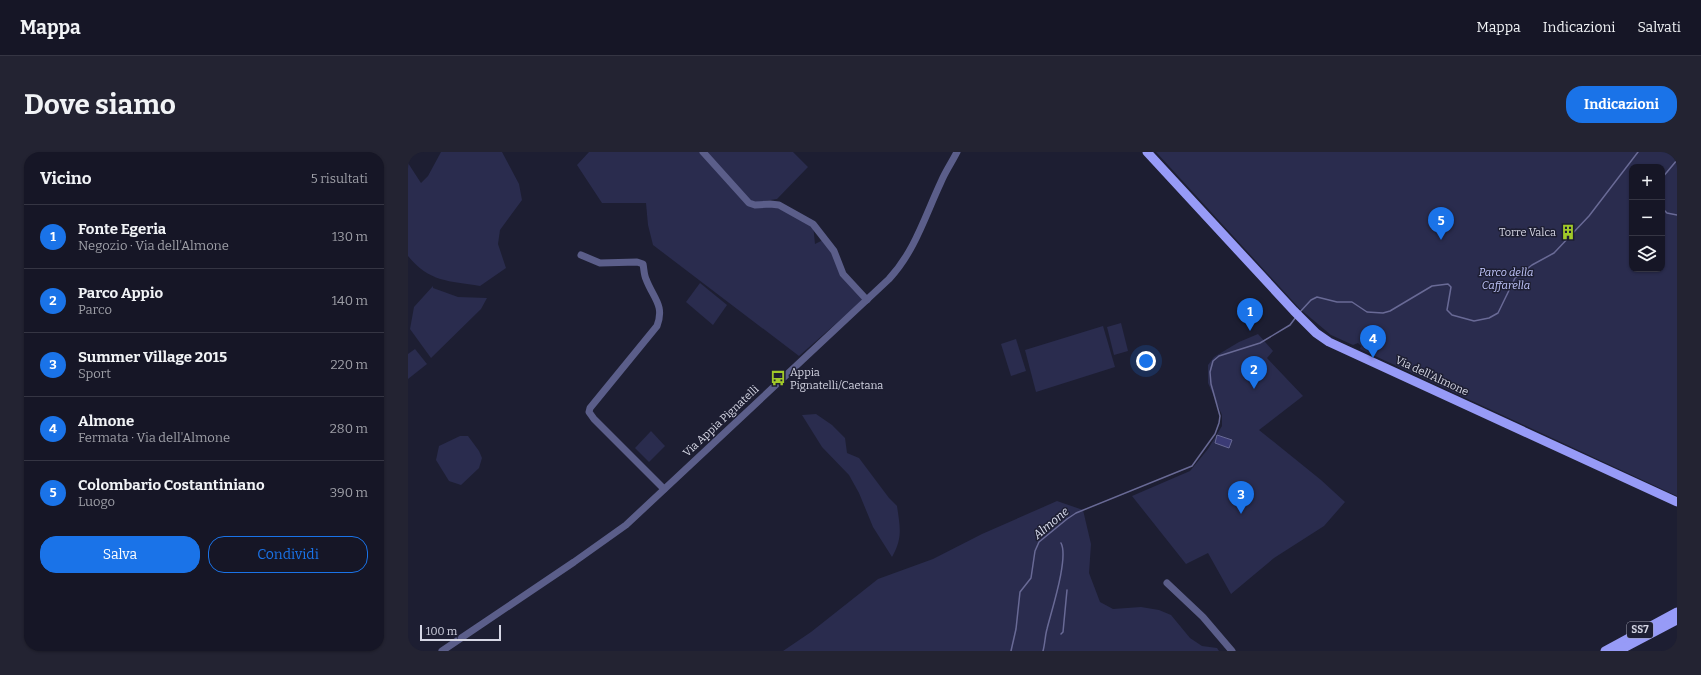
<!DOCTYPE html>
<html lang="it">
<head>
<meta charset="utf-8">
<style>
  :root { --surface:#161626; --page:#232332; --text:#f1f3f6; --muted:#9e9fa7; --line:#353543; --accent:#1a73e8 }
  body { margin:0; font-family:Bitter,serif; background:var(--page); color:var(--text) }
  .controls { position:absolute; right:12px; top:12px; display:grid; overflow:hidden; border-radius:8px; box-shadow:0 1px 3px #0004 }
  .controls button { width:36px; height:36px; display:grid; place-items:center; padding:0; border:0; border-bottom:1px solid var(--line); background:var(--surface); color:var(--text); font:20px sans-serif }
  .scale { position:absolute; left:12px; bottom:10px; width:81px; box-sizing:border-box; padding-left:4px; border:2px solid #d5d6e4; border-top:0; font-size:11px; line-height:14px; white-space:nowrap; color:#d5d6e4; -webkit-text-stroke:3px #1d1e32; paint-order:stroke }
  .you { position:absolute; left:738px; top:209px; width:14px; height:14px; margin:-10px; border:3px solid #fff; border-radius:50%; background:#1a73e8; box-shadow:0 0 0 6px #1a73e833 }
  .badge { display:grid; place-items:center; width:26px; height:26px; border-radius:50%; background:var(--accent); color:#fff; font-size:13px; font-weight:700 }
  .pin { position:absolute; translate:-50% -33px; filter:drop-shadow(0 1px 2px #0008) }
  .pin::after { content:''; position:absolute; top:21px; width:14px; height:12px; background:inherit; clip-path:polygon(0 0,100% 0,50% 100%) }
  .list { margin:0; padding:0; list-style:none }
  h2 { display:flex; justify-content:space-between; align-items:center; height:52px; margin:0; padding:0 16px; font-size:17px }
  h2 small { font-size:13px; font-weight:400; color:var(--muted) }
  .list li { display:grid; grid-template-columns:26px 1fr auto; gap:12px; align-items:center; box-sizing:border-box; height:64px; padding:0 16px; border-top:1px solid var(--line) }
  .list b { display:block; font-size:15px; white-space:nowrap }
  .list p { margin:0; font-size:13px; white-space:nowrap; color:var(--muted) }
  .list em { font-size:13px; font-style:normal; color:var(--muted) }
  .actions { display:flex; gap:8px; padding:12px 16px }
  .actions a { flex:1; padding:9px 0; border:1px solid var(--accent); border-radius:16px; text-align:center; font-size:14px; color:var(--accent) }
  .actions .main { background:var(--accent); color:#fff }
  .icon { flex:none; width:22px; height:22px; fill:none; stroke:currentColor; stroke-width:2; stroke-linecap:round; stroke-linejoin:round }
  .map { position:relative; flex:none; width:1269px; height:499px; overflow:hidden; border-radius:16px }
  header { display:flex; align-items:center; gap:24px; box-sizing:border-box; height:56px; padding:0 20px; background:var(--surface); border-bottom:1px solid var(--line) }
  header strong { font-size:19px }
  nav { display:flex; gap:22px; margin-inline-start:auto; font-size:14px }
  .intro { display:flex; align-items:center; justify-content:space-between; box-sizing:border-box; height:96px; padding:0 24px }
  h1 { margin:0; font-size:28px }
  .button { padding:10px 18px; border-radius:16px; background:var(--accent); color:#fff; font-size:14px; font-weight:700 }
  main { display:flex; gap:24px; padding:0 24px }
  aside { flex:1; background:var(--surface); border-radius:16px; box-shadow:0 1px 3px #0004 }
  .map>svg:first-child { display:block }
</style>
</head>
<body>
<header>
<strong>Mappa</strong>
<nav><a>Mappa</a><a>Indicazioni</a><a>Salvati</a></nav>
</header>
<div class="intro"><h1>Dove siamo</h1><a class="button">Indicazioni</a></div>
<main>
<aside>
<h2>Vicino<small>5 risultati</small></h2>
<ul class="list">
<li><span class="badge">1</span><div><b>Fonte Egeria</b><p>Negozio · Via dell'Almone</p></div><em>130 m</em></li>
<li><span class="badge">2</span><div><b>Parco Appio</b><p>Parco</p></div><em>140 m</em></li>
<li><span class="badge">3</span><div><b>Summer Village 2015</b><p>Sport</p></div><em>220 m</em></li>
<li><span class="badge">4</span><div><b>Almone</b><p>Fermata · Via dell'Almone</p></div><em>280 m</em></li>
<li><span class="badge">5</span><div><b>Colombario Costantiniano</b><p>Luogo</p></div><em>390 m</em></li>
</ul>
<div class="actions"><a class="main">Salva</a><a>Condividi</a></div>
</aside>
<div class="map">
<svg width="1269" height="499" viewBox="0 0 1269 499">
  <rect width="100%" height="100%" fill="#1d1e32"/>
  <g fill="#2a2c4e" fill-rule="evenodd">
    <path d="M33 0H94L111 32 114 48 92 78 90 92 98 116 72 134C41 129 21 130 0 104V11L13 31 20 24Z"/>
    <path d="M181 0H385L400 15 369 47 343 51 377 56 405 72 407 92 415 88 428 104 431 119 456 147 391 204 245 93 240 73 238 51H194L169 13Z"/>
    <path d="M748 0H1269V344L952 197 953 194 950 191 945 193 923 183 892 157ZM1224 15H1254V117H1224Z"/>
    <path d="M292 131 319 153 305 173 278 150Z"/>
    <path d="M25 134V136L50 145 79 146 73 157 23 206 2 177 6 155Z"/>
    <path d="M713 171 720 199 706 203 699 175Z"/>
    <path d="M695 174 707 215 628 240 617 198Z"/>
    <path d="M850 182 865 199 859 206 895 244 851 278 913 328 937 350 916 374 866 406 823 442 800 401 778 412 724 344 782 319 800 297 814 274V263L800 231V213L806 205 831 190Z"/>
    <path d="M608 187 618 219 603 224 593 192Z"/>
    <path d="M7 197 19 212 0 227V202Z"/>
    <path d="M408 262 424 273 437 286 439 301 451 306 481 346 489 354C492 375 495 386 484 405L465 375 451 341 441 323 414 295 394 263Z"/>
    <path d="M243 279 257 294 241 310 227 296Z"/>
    <path d="M52 284H60L71 299 74 306 71 316 53 333 41 329 28 308 31 294Z"/>
    <path d="M649 349 675 358 683 392 681 421 692 450 705 457 733 455 751 458 763 463 782 486 794 494 809 496 811 499H375L403 480 470 427 525 407 574 382Z"/>
  </g>
  <path fill="#3b3b75" stroke="#696a96" d="M809 283 824 288 821 296 807 291Z"/>
  <g fill="none" stroke-linecap="round" stroke-linejoin="round">
    <g stroke="#696a96" stroke-width="1.5">
      <path d="M1254 26 1269 8"/>
      <path d="M1254 56 1259 61 1269 63"/>
      <path d="M891 161 903 148 909 145 929 150H944L959 160 975 161 982 159 1024 134 1040 132 1043 135 1039 158 1044 163 1066 169 1081 166 1090 161 1107 126 1124 113 1146 101 1181 64 1230 0"/>
      <path d="M653 482 655 480 659 438"/>
      <path d="M603 499 608 477 612 440 623 426 627 399 631 390 659 367 668 361 784 314 807 282 811 271 812 264 803 232 802 220 805 209 811 204 852 191 882 173 888 165"/>
      <path d="M635 499C637 492 637 484 639 477 643 460 661 406 653 391"/>
    </g>
    <g stroke="#5b5e8a" stroke-width="7">
      <path d="M295 0 341 51 347 53 362 52 371 53 405 72 426 99 435 122 459 148"/>
      <path d="M173 103 192 111 229 110 235 112C236 117 236 123 238 127 245 146 257 153 249 174L182 256 181 260 186 267 256 337"/>
      <path d="M759 431 795 465 824 499"/>
      <path d="M34 499 166 410 218 373 481 127C507 99 517 64 533 30 537 20 544 10 549 0"/>
    </g>
    <g stroke="#979bf7" stroke-width="9">
      <path d="M739 0 886 159 908 181 921 190 1269 350"/>
      <path d="M1197 499 1269 460"/>
      <path d="M1210 499 1269 468"/>
    </g>
  </g>
  <defs>
    <symbol id="building-bare" viewBox="-9 -9 18 18"><path d="M-4-6H4V6H1V3H-1V6H-4ZM-2.5-4.3h1.7v1.8h-1.7ZM.8-4.3h1.7v1.8H.8ZM-2.5-1h1.7V.8h-1.7ZM.8-1h1.7V.8H.8Z" fill="#a1c929" stroke="#1d1e32" stroke-width="2.5" paint-order="stroke"/></symbol>
    <symbol id="bus-bare" viewBox="-9 -9 18 18"><path d="M-5-6H5V4H4V6H2V4H-2V6H-4V4H-5ZM-3.5-4V0h7V-4ZM-3.5 1.2v1.5H-2V1.2ZM2 1.2v1.5H3.5V1.2Z" fill="#a1c929" stroke="#1d1e32" stroke-width="2.5" paint-order="stroke"/></symbol>
  </defs>
  <g fill-rule="evenodd">
    <use href="#building-bare" x="1149" y="69" width="22" height="22"/>
    <use href="#bus-bare" x="359" y="215" width="22" height="22"/>
  </g>
  <g text-anchor="middle" dominant-baseline="central" stroke-width="3" stroke-linejoin="round" paint-order="stroke">
    <rect fill="#1d1e32" stroke="#9e9faf" stroke-width="1" x="1219" y="470" width="26" height="16" rx="3"/>
    <g font-size="10" font-weight="bold" fill="#d5d6e4">
      <text x="1232" y="478">SS7</text>
    </g>
    <g font-size="11" fill="#d5d6e4" stroke="#1d1e32" text-anchor="end">
      <text x="1148" y="80">Torre Valca</text>
      <text x="382" y="220" text-anchor="start">Appia<tspan x="382" dy="13">Pignatelli/Caetana</tspan></text>
    </g>
    <g font-size="11" font-style="italic" fill="#c2c7fd" stroke="#1d1e32">
      <text x="1098" y="120">Parco della<tspan x="1098" dy="13">Caffarella</tspan></text>
    </g>
    <g font-size="11" fill="#d5d6e4" stroke="#1d1e32">
      <text transform="translate(1024 224) rotate(25)">Via dell'Almone</text>
      <text transform="translate(313 269) rotate(-43)">Via Appia Pignatelli</text>
    </g>
    <g font-size="12" font-style="italic" fill="#dde0f2" stroke="#1d1e32">
      <text transform="translate(643 371) rotate(-40)">Almone</text>
    </g>
  </g>
</svg>
<div class="controls">
<button>+</button>
<button>−</button>
<button><svg class="icon" aria-label="layers" viewBox="0 0 24 24"><path d="M12 4l9 5-9 5-9-5zM3 14l9 5 9-5"/></svg></button>
</div>
<div class="scale">100 m</div>
<div class="you"></div>
<div class="pin badge" style="left:842px;top:179px">1</div>
<div class="pin badge" style="left:846px;top:237px">2</div>
<div class="pin badge" style="left:833px;top:362px">3</div>
<div class="pin badge" style="left:965px;top:206px">4</div>
<div class="pin badge" style="left:1033px;top:88px">5</div>
</div>
</main>
</body>
</html>
